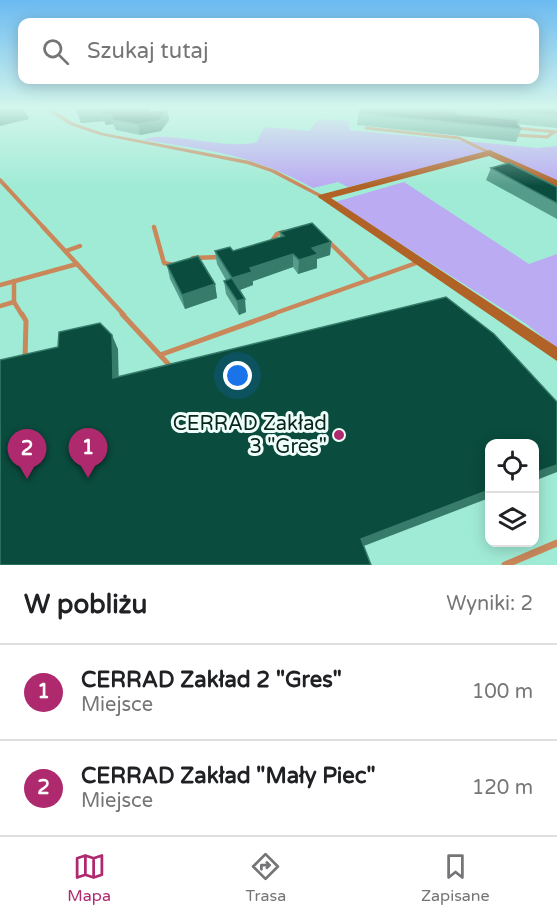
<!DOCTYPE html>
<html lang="pl">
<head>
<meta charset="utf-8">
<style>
  :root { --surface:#fff; --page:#f2f2f2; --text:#202124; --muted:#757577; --line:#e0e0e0; --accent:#af296e }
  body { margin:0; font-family:"Varela Round",sans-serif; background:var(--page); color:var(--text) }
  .controls { position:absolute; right:18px; bottom:18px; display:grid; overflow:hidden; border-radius:12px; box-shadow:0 3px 15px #0003 }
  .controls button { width:54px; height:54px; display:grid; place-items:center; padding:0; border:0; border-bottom:2px solid var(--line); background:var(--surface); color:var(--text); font:30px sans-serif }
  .you { position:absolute; left:238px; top:376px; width:21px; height:21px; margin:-15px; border:4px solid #fff; border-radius:50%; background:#1a73e8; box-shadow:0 0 0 9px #1a73e833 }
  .badge { display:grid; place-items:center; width:39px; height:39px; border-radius:50%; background:var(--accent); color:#fff; font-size:20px; font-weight:700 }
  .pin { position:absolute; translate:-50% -50px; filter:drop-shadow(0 2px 3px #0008) }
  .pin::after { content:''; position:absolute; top:32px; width:21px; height:18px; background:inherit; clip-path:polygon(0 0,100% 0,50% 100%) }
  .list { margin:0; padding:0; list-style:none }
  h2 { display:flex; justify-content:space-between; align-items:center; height:78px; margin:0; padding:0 24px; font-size:26px }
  h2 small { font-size:20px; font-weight:400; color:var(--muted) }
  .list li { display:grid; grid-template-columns:39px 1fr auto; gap:18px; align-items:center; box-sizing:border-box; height:96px; padding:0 24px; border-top:2px solid var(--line) }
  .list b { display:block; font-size:22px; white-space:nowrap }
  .list p { margin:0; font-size:20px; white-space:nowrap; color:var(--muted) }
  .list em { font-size:20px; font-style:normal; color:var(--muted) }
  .icon { flex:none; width:33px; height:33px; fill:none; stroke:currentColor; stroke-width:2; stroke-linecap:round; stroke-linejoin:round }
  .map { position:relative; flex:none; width:557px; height:565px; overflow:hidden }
  .search { position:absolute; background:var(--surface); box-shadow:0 3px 15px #0003; left:18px; right:18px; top:18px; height:66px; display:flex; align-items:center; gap:15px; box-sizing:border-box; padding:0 21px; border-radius:12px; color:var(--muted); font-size:22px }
  .sheet { height:270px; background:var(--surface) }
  nav { display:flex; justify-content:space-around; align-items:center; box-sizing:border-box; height:84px; border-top:2px solid var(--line); background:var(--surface); font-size:16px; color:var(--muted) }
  nav a { display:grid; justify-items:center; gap:3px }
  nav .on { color:var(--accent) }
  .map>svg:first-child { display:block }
</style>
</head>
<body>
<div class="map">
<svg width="557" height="565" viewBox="0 0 557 565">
  <rect width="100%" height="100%" fill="#a0ebd5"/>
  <g fill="#bbabf2">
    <path d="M319 119 349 121V130L538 148 557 146V182L493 151 348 187 338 182 313 188C254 155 210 150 144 140 162 129 226 151 257 142L262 130 267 127 309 131Z"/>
    <path d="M404 182 529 264 557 254V348L525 323 335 202Z"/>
  </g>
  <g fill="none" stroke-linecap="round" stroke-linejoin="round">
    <g stroke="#c9875a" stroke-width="3">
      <path d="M366 128 459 138 490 153"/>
      <path d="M515 128 557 132"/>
      <path d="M516 135 547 137 554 132"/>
    </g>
    <path stroke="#c9875a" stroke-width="4" d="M0 180 45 229"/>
    <g stroke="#c9875a" stroke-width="4.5">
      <path d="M43 227 124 315"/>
      <path d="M154 227 164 263 173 265"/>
      <path d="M271 242 277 234 284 232"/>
      <path d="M329 242 368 280"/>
      <path d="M66 251 80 246"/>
      <path d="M193 258 220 257"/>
      <path d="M14 281V302L22 315"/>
      <path d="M0 285 77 264"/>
      <path d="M0 306 14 302"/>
      <path d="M270 315 419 262"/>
    </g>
    <g stroke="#c9875a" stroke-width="5">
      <path d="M22 314 26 321 25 359"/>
      <path d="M122 314 172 368"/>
      <path d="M160 355 274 314"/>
    </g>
    <path stroke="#c9875a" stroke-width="7" d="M505 565 557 543"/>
    <path fill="#c9875a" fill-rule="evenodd" d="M50 107H55L53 110 74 123 103 133 250 161 275 170 326 197 323 199 321 198 271 172 247 164 100 135 70 125 49 112 48 109Z"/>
    <path fill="#b06227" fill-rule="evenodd" d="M490 150 557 180V187L489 156 331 198 557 347V361L318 197 319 195Z"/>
  </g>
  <g fill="#559c8a">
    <path d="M75 107 151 112 167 110 169 120 161 131 140 135 116 130 113 124 106 125 104 121 81 123Z"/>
    <path d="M411 107H557V128L518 124 521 129 516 142 357 125 359 113Z"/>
    <path d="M491 168 557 187V219L486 180Z"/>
    <path d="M280 232 331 242 330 255 317 259V268L298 274 293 267 253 281V285L240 290 246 312 239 315 226 294 224 281 226 280 217 264 215 251H233L280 237Z"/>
    <path d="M167 265 215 284 217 298 185 309 170 279Z"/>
  </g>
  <g fill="#377c6b">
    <path d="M24 109 29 119 0 126V115Z"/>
    <path d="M167 110 169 120 161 131 140 135 138 124Z"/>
    <path d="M101 111 104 121 81 123 78 113Z"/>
    <path d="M111 114 113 124 106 125 103 115Z"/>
    <path d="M331 242 330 255 317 259V268L298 274 299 260 312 248Z"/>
    <path d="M293 254V267L253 281V285L234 292 232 278 250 268Z"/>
    <path d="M215 284 217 298 185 309 182 295Z"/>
    <path d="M245 299 246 312 239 315 237 301Z"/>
    <path d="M112 335 118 349 119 391 113 378Z"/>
    <path d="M557 465V472L534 481V473Z"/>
    <path d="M489 490V498L356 549 361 539Z"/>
  </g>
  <g fill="#0a4c3e" stroke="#377c6b" stroke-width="1.5">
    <path d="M0 107H21L24 109 0 115Z"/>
    <path d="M76 107H147L151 112 167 110 159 121 138 124 113 120 111 114 103 115 101 111 78 113Z"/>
    <path d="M361 107 412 108V107H557V115L458 107 454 110 457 114 519 120 517 123 521 129 359 113Z"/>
    <path d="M509 163 557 187V203L491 168Z"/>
    <path d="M312 223 331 242 312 248 318 254 299 260 293 254 250 268 252 272 232 278 215 251 230 247 233 251 284 236 280 232Z"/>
    <path d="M198 256 215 284 182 295 167 265Z"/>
    <path d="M232 278 245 299 237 301 224 281Z"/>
    <path d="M446 297 494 334 557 402V465L534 473V444H489V490L361 539 371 565H0V360L58 347 59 332 100 323 112 335 113 378Z"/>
  </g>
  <linearGradient id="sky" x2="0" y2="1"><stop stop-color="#6bbaf1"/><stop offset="0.58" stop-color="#d4f6ec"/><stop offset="1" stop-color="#d4f6ec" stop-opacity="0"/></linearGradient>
  <rect width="557" height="186" fill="url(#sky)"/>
  <circle fill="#af296e" stroke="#f0fef9" stroke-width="2" cx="339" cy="435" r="6"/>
  <g text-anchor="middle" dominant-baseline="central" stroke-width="6" stroke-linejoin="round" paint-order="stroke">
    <g font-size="20" fill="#05251d" stroke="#f0fef9" text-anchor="end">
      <text x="327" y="424">CERRAD Zakład<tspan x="327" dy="23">3 "Gres"</tspan></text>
    </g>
  </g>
</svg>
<div class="controls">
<button><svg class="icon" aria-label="locate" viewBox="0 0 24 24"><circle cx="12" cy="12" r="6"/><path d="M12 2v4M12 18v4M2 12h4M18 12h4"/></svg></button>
<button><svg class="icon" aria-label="layers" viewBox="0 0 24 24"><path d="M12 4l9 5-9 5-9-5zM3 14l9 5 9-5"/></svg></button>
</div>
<div class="you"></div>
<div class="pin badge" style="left:88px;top:478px">1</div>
<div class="pin badge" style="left:27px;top:479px">2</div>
<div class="search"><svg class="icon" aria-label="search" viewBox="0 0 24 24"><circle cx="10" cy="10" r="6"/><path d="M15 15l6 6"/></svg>Szukaj tutaj</div>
</div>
<section class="sheet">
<h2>W pobliżu<small>Wyniki: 2</small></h2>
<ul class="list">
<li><span class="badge">1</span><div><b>CERRAD Zakład 2 &quot;Gres&quot;</b><p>Miejsce</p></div><em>100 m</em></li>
<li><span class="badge">2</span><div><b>CERRAD Zakład &quot;Mały Piec&quot;</b><p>Miejsce</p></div><em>120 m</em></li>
</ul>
</section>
<nav>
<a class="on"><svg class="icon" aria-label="map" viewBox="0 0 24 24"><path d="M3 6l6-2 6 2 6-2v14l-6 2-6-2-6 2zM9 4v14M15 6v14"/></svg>Mapa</a>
<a><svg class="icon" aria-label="directions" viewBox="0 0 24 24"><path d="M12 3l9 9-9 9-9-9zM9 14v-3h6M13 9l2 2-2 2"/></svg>Trasa</a>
<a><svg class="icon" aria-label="saved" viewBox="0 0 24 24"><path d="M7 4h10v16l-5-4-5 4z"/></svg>Zapisane</a>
</nav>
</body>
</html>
